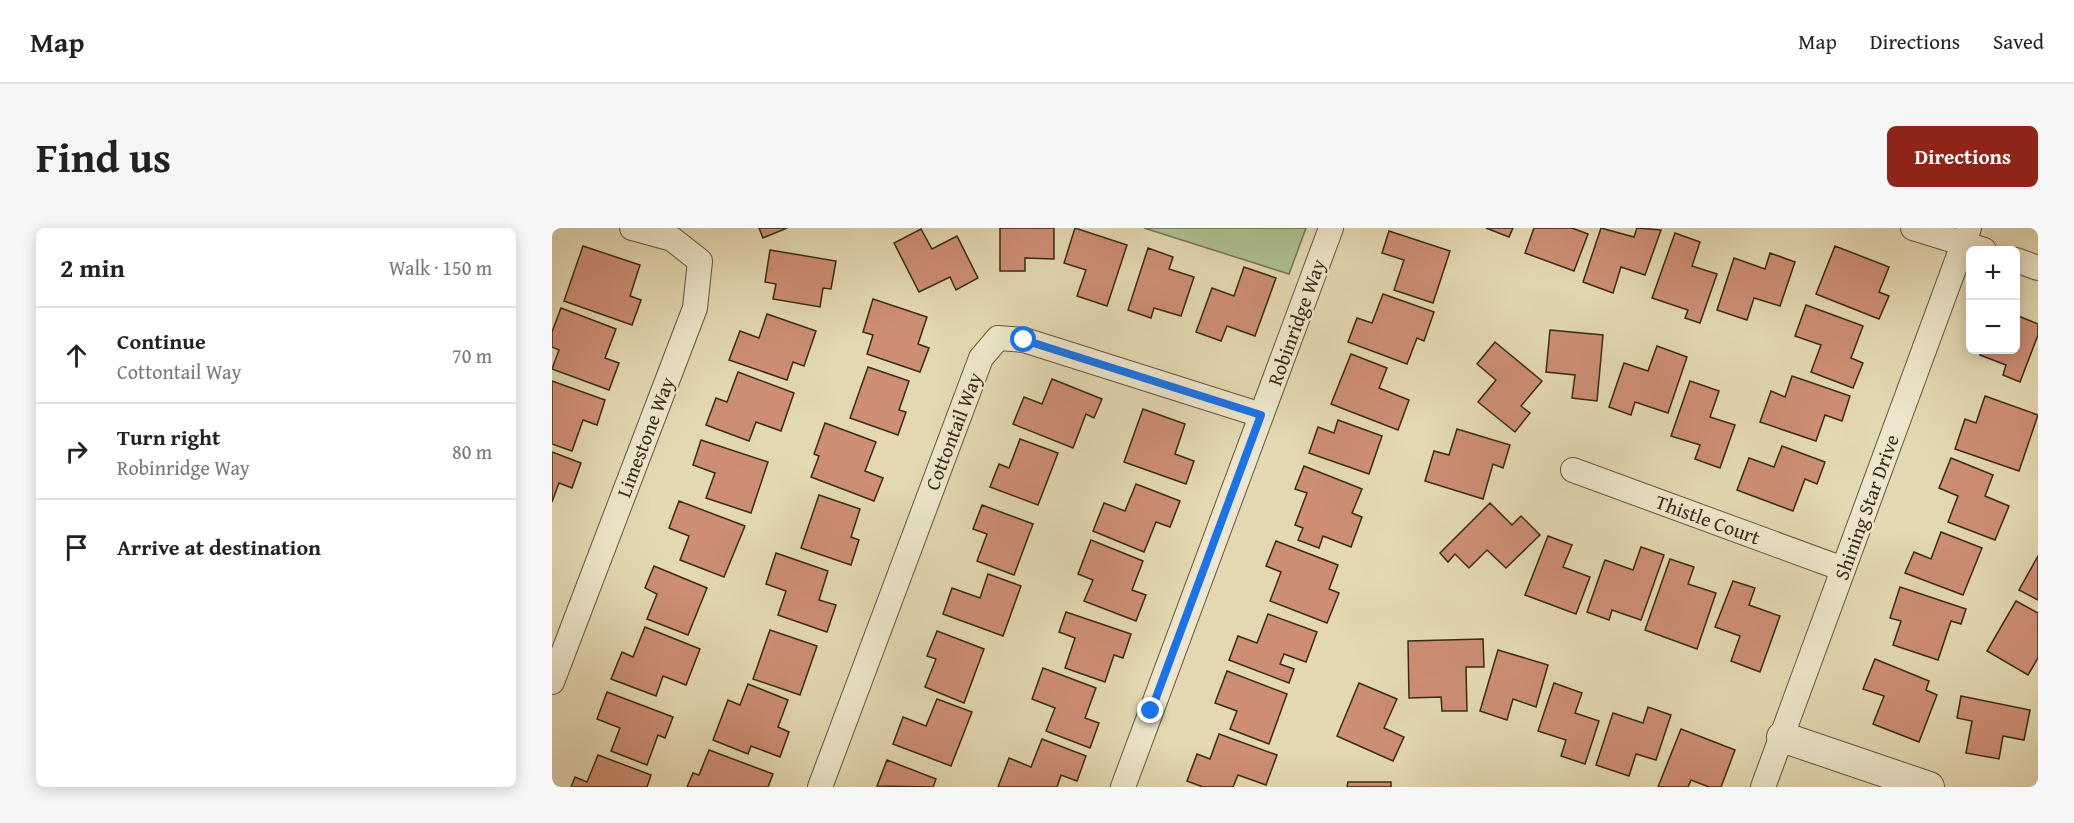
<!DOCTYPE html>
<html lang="en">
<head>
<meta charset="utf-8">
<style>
  :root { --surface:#fff; --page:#f6f6f6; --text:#222; --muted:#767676; --line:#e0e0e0; --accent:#8f2418 }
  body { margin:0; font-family:"Gentium Book Plus",serif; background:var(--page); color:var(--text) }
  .controls { position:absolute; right:18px; top:18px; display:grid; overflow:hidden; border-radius:9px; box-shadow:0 3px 15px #0003 }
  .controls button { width:54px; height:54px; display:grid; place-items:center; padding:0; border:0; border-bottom:2px solid var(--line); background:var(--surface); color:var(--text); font:30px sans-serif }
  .stop { position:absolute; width:18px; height:18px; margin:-14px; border:4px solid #1a73e8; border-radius:50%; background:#fff }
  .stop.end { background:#1a73e8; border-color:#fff; box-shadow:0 2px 6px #0008 }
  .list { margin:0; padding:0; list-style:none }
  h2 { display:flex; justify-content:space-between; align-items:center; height:78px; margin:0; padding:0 24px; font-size:26px }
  h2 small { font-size:20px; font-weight:400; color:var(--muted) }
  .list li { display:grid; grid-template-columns:39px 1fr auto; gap:18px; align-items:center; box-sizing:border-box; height:96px; padding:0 24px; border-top:2px solid var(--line) }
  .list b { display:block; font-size:22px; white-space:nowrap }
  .list p { margin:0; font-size:20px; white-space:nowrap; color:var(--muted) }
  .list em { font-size:20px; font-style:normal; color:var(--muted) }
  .icon { flex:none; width:33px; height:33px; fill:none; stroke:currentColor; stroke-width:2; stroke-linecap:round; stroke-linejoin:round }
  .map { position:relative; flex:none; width:1486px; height:559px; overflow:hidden; border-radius:9px }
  header { display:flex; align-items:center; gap:36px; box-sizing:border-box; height:84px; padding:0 30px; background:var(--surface); border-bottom:2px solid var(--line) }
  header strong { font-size:28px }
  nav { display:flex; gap:33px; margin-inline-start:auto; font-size:21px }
  .intro { display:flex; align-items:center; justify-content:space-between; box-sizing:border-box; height:144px; padding:0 36px }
  h1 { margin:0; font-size:42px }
  .button { padding:15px 27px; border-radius:9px; background:var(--accent); color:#fff; font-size:21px; font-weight:700 }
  main { display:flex; gap:36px; padding:0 36px }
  aside { flex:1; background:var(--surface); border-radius:9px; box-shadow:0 3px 15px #0003 }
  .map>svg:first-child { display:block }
</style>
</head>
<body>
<header>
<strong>Map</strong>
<nav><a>Map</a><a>Directions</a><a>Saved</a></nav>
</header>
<div class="intro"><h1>Find us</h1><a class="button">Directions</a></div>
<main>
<aside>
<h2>2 min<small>Walk · 150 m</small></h2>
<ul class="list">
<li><svg class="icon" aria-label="ahead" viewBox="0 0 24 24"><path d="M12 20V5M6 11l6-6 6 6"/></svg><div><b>Continue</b><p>Cottontail Way</p></div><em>70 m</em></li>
<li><svg class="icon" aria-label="right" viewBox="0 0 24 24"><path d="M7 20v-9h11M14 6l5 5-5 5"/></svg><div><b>Turn right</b><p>Robinridge Way</p></div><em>80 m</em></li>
<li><svg class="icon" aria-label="arrive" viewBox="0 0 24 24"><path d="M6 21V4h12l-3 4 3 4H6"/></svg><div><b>Arrive at destination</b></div></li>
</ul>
</aside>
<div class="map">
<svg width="1486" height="559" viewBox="0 0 1486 559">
  <rect width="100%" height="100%" fill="#e3d8b1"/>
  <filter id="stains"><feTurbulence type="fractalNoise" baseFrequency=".00333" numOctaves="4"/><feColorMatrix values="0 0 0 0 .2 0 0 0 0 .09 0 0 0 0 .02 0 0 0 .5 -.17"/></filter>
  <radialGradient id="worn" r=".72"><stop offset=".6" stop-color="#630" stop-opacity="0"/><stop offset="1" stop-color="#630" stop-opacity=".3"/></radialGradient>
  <path fill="#aec091" stroke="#747554" stroke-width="1.5" d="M592 0H754L737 46Z"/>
  <g fill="#cd8e73" stroke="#3a2a16" stroke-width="1.5">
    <path d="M207 0H235L211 10Z"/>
    <path d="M448 0H502V31L473 30V43H448Z"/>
    <path d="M523 0 575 17 555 78 525 68 534 42 512 35Z"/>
    <path d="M934 0H961L957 9Z"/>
    <path d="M982 0H1020L1036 6 1022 43 973 25Z"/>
    <path d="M1049 0 1082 9 1085 0 1109 2 1093 47 1069 39 1061 65 1031 54Z"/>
    <path d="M369 1 380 21 405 8 426 50 404 62 398 49 367 64 342 15Z"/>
    <path d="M837 3 898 23 881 75 842 62 852 32 830 25Z"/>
    <path d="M1123 5 1148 14 1140 38 1165 46 1148 95 1133 90 1136 82 1100 70Z"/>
    <path d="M31 18 88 37 78 68 89 72 80 97 12 73Z"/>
    <path d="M1283 18 1337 39 1327 64 1337 68 1327 91 1264 66Z"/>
    <path d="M596 20 621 29 617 41 642 49 629 88 602 80 599 90 576 82Z"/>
    <path d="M218 22 284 33 279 61 271 60 268 79 221 71 224 56 213 54Z"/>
    <path d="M1218 25 1243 34 1228 78 1202 70 1195 92 1165 82 1182 30 1213 41Z"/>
    <path d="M692 39 724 50 703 108 675 98 669 113 644 104 660 60 682 68Z"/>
    <path d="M831 66 882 84 872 113 865 110 855 136 796 114 805 90 820 95Z"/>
    <path d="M321 71 375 89 366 116 377 120 368 144 315 126 321 107 311 104Z"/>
    <path d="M1254 77 1311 98 1299 130 1311 135 1301 160 1259 144 1269 117 1243 108Z"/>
    <path d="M9 80 64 101 53 130 67 135 57 162 0 141 7 122 0 119V104Z"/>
    <path d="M215 86 264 103 252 138 241 134 235 152 177 132 188 103 207 110Z"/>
    <path d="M1464 87 1486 96V107L1468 154 1451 147 1454 137 1428 127 1430 122H1464Z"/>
    <path d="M998 102 1051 107 1045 173 1020 170 1023 147 994 144Z"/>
    <path d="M943 114 990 153 969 178 978 185 963 204 926 174 944 152 925 136Z"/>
    <path d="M1105 118 1135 129 1116 185 1083 174 1079 187 1057 179 1072 135 1096 143Z"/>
    <path d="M799 126 835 140 827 160 857 172 846 202 779 176Z"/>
    <path d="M316 139 357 153 347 182 354 184 346 207 298 190Z"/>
    <path d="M186 144 242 165 229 203 204 194 197 213 154 197 164 170 175 174Z"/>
    <path d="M1240 148 1298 168 1290 193 1273 187 1264 213 1208 194 1219 163 1233 169Z"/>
    <path d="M500 151 550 171 542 190 534 186 521 220 461 196 472 169 490 176Z"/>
    <path d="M0 153 53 172 45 197 31 192 20 223 0 216Z"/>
    <path d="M1138 153 1167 163 1158 189 1183 197 1168 240 1143 231 1148 217 1119 208Z"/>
    <path d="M1433 168 1486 187 1467 243 1403 221 1413 191 1424 195Z"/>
    <path d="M591 181 633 196 623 226 642 233 634 256 572 234Z"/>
    <path d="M786 192 830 208 817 246 757 225 766 199 782 205Z"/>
    <path d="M273 195 324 214 313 243 331 250 322 273 259 249 267 228 262 226Z"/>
    <path d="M905 201 958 217 951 240 941 236 931 271 873 253 882 223 897 227Z"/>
    <path d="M468 211 506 225 486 277 438 259 447 236 457 240Z"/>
    <path d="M149 212 216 234 199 285 154 270 163 245 141 237Z"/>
    <path d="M1230 218 1273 234 1265 256 1253 251 1241 283 1185 262 1197 230 1222 239Z"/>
    <path d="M0 224 29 235 20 260 7 255 0 274Z"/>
    <path d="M1399 230 1441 247 1433 268 1457 278 1443 312 1396 294 1406 268 1387 260Z"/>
    <path d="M752 238 810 261 800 285 810 289 799 319 771 308 767 320 746 312 751 300 743 297 755 265 743 261Z"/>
    <path d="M584 256 628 273 618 299 604 294 592 324 541 303 552 275 573 283Z"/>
    <path d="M267 267 308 281 299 309 307 312 299 337 249 320Z"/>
    <path d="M127 273 193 298 172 349 128 332 137 308 117 300Z"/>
    <path d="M938 275 960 297 969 288 988 307 954 340 935 322 917 340 903 326 896 334 888 325Z"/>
    <path d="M430 277 481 296 462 347 425 333 435 306 421 301Z"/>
    <path d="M1389 304 1430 320 1411 367 1353 345 1362 324 1379 331Z"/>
    <path d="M996 308 1020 317 1011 339 1038 349 1024 386 973 367Z"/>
    <path d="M539 312 591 333 580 362 594 367 584 393 532 373 541 352 526 346Z"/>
    <path d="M724 313 786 337 777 361 787 365 775 395 718 373 729 344 714 338Z"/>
    <path d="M1089 319 1112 327 1089 392 1060 382 1057 392 1035 384 1053 332 1081 342Z"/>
    <path d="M224 325 276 343 267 372 284 377 275 404 226 387 234 363 214 356Z"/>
    <path d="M1486 328V372L1467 362Z"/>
    <path d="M1118 331 1142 339 1136 356 1164 365 1145 421 1093 402Z"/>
    <path d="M102 338 155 360 136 407 95 391 105 366 93 360Z"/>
    <path d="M436 346 469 358 451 408 391 386 400 360 428 370Z"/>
    <path d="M1181 353 1203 360 1197 377 1228 388 1208 444 1179 433 1188 408 1163 399Z"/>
    <path d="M1348 359 1414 381 1409 396 1399 393 1386 432 1341 417 1349 393 1338 390Z"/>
    <path d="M1464 373 1486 385V430L1476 447 1435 423Z"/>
    <path d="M514 384 579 406 571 430 562 427 553 454 513 440 523 410 507 404Z"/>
    <path d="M716 386 765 404 754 434 732 426 728 436 742 441 737 455 677 432 686 408 705 415Z"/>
    <path d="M93 399 148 421 134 457 111 448 104 468 59 451 70 424 81 429Z"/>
    <path d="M218 402 265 418 248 467 201 451Z"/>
    <path d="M385 403 432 421 412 475 373 459 384 431 375 428Z"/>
    <path d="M931 411 932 439H914L915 483H890L889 469 857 470 856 413Z"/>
    <path d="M946 422 996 437 984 479 961 471 955 492 928 483Z"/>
    <path d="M1323 431 1377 453 1374 462 1385 467 1367 514 1321 496 1332 468 1311 461Z"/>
    <path d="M491 440 544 460 533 490 547 495 538 520 494 503 503 480 480 471Z"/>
    <path d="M675 443 735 466 717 516 678 501 685 483 663 475Z"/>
    <path d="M807 455 845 471 832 500 852 509 841 533 785 508Z"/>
    <path d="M1002 455 1030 465 1023 485 1047 493 1033 536 1009 528 1014 512 986 503Z"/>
    <path d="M196 456 236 472 226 499 237 504 228 529 199 518 196 526 161 512 176 472 188 477Z"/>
    <path d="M55 464 121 489 113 510 106 507 95 537 59 523 68 500 45 491Z"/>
    <path d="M1409 468 1478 482 1472 512 1451 508 1447 531 1414 525 1420 493 1405 490Z"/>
    <path d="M385 471 420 484 399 538 341 516 351 489 374 498Z"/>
    <path d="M1096 479 1119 487 1104 532 1084 526 1077 548 1044 537 1061 485 1091 495Z"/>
    <path d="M1129 501 1183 522 1169 559H1157L1139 552 1136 559H1106Z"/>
    <path d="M667 506 725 527 714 557 686 547 681 559H651L635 553 645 526 658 531Z"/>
    <path d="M490 511 534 528 525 553 509 547 505 559H446L457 530 479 539Z"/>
    <path d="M157 522 221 546 216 559H135L141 545 147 547Z"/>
    <path d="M46 527 99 547 95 559H19L23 549 35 554Z"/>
    <path d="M335 532 384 551 381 559 325 558Z"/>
    <path d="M796 554H839V559H795Z"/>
  </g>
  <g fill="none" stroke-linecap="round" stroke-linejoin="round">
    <defs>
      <g id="minor">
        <path d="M1361 0 1432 22"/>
        <path d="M1464 32 1486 40"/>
        <path d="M1021 242 1291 341"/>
        <path d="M0 454 143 80 148 33 120 11 80 0"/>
        <path d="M268 559 429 130 446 110 472 112 709 187"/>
        <path d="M571 559 779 0"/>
        <path d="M1211 559 1417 0"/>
      </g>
      <path id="tertiary" d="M1230 509 1377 559"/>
    </defs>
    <use href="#minor" stroke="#64563d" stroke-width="26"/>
    <use href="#tertiary" stroke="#64563d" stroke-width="32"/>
    <use href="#minor" stroke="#ede6cc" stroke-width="24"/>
    <use href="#tertiary" stroke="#ede6cc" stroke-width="30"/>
  </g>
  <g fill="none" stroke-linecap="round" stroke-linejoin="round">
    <path stroke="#1a73e8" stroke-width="8" d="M472 112 709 187 599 483"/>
  </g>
  <g text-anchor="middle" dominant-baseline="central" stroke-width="4.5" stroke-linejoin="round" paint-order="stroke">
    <g font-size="20" fill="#3a2a16" stroke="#ede6cc">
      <text transform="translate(744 94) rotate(-70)">Robinridge Way</text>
      <text transform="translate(401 203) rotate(-69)">Cottontail Way</text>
      <text transform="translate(93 209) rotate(-69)">Limestone Way</text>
      <text transform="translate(1314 279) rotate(-70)">Shining Star Drive</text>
      <text transform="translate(1156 291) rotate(20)">Thistle Court</text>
    </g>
  </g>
  <rect width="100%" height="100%" filter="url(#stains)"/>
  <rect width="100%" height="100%" fill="url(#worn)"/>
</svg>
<div class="controls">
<button>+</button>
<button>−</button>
</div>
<div class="stop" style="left:472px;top:112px"></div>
<div class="stop end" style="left:599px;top:483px"></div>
</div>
</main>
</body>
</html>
